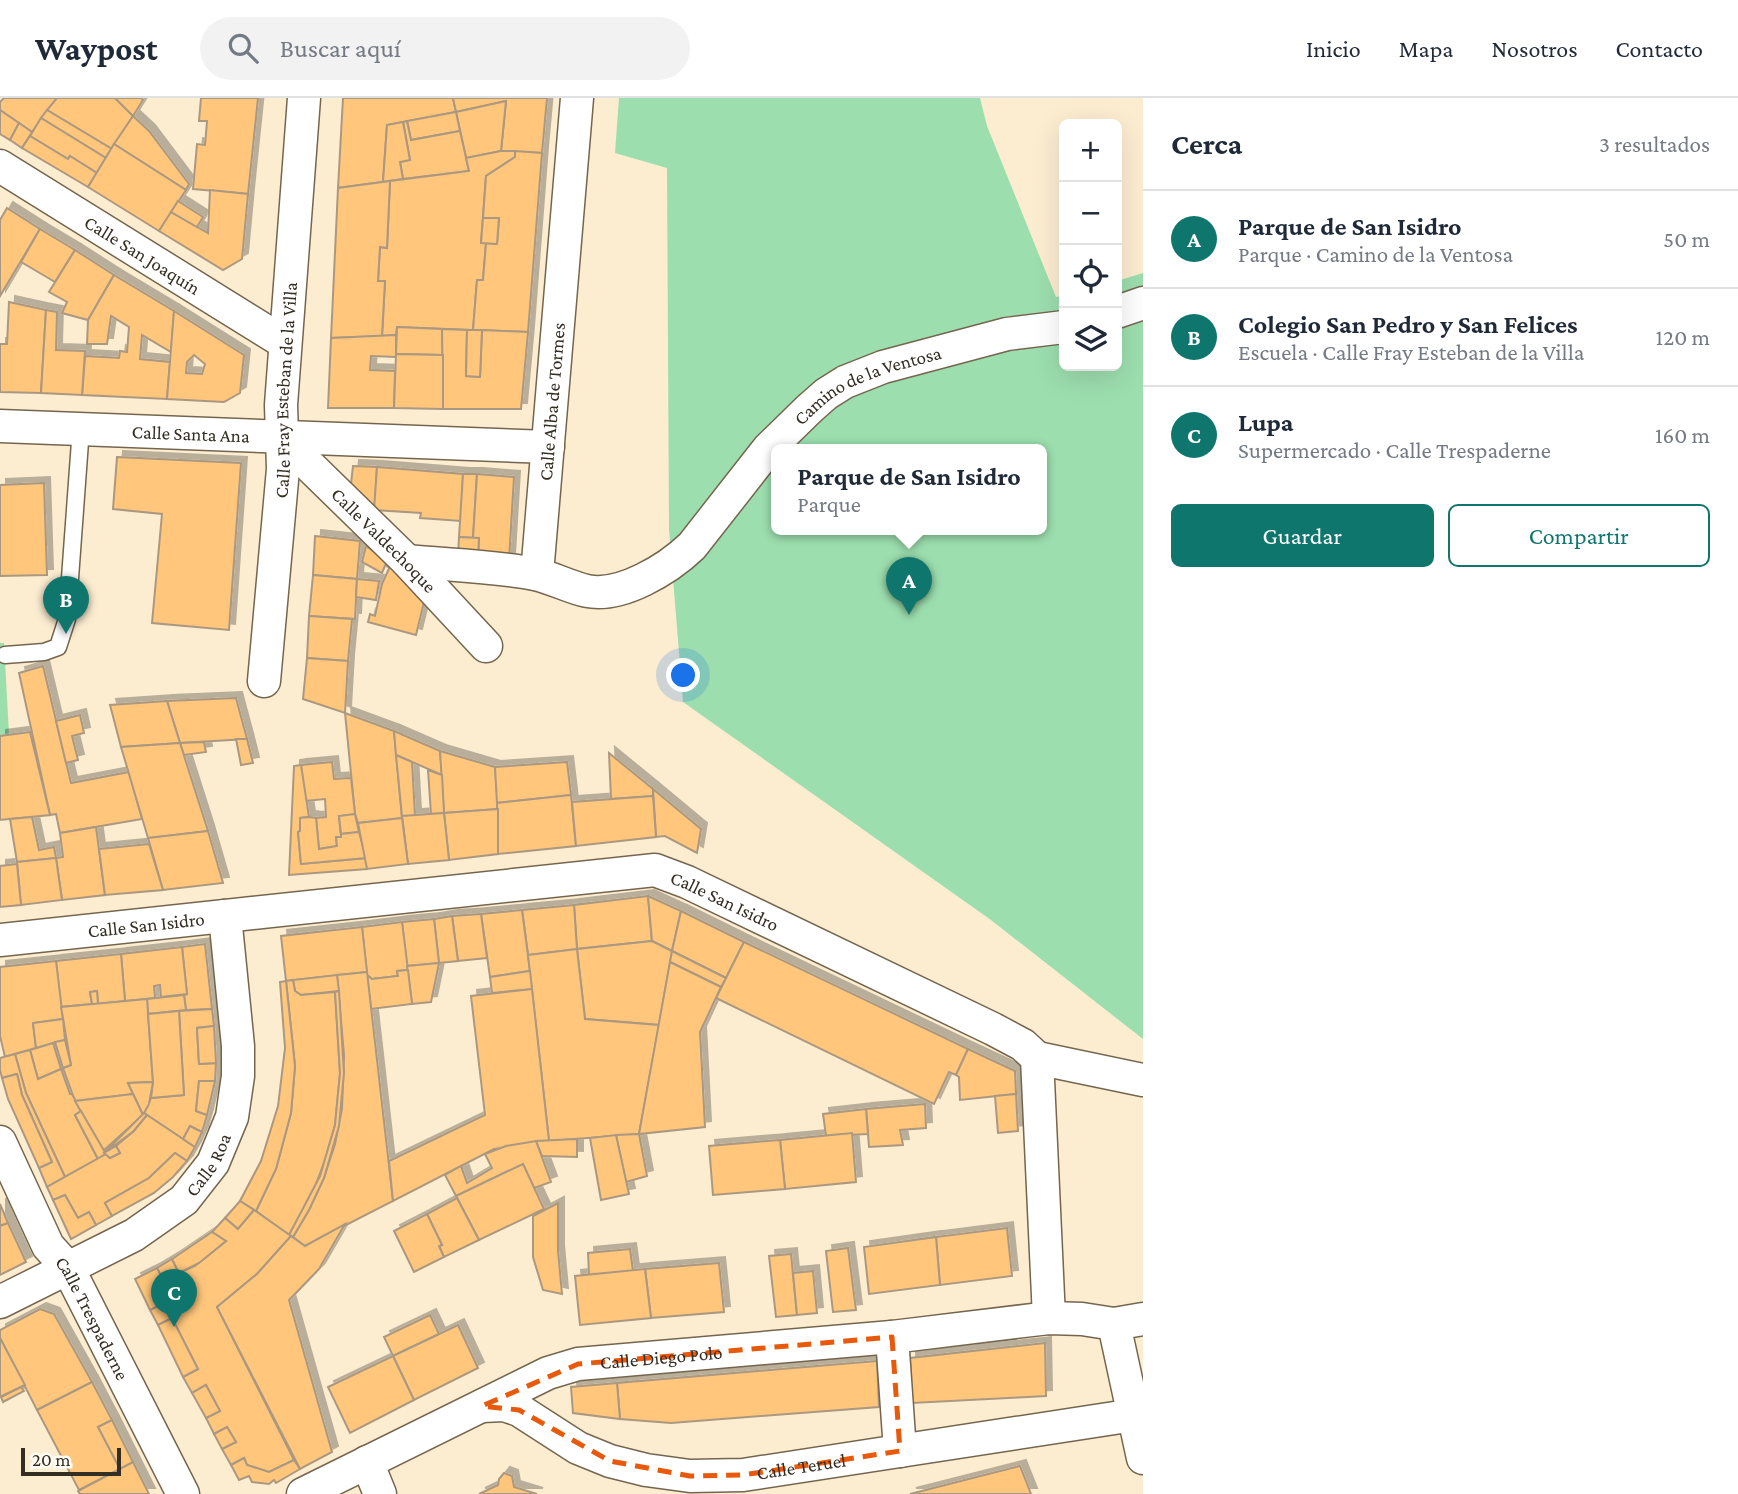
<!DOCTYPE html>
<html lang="es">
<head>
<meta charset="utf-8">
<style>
  :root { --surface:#fff; --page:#f2f2f3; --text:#1f2937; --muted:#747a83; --line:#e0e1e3; --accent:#0f766e }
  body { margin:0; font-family:"Crimson Pro",serif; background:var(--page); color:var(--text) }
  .controls { position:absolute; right:21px; top:21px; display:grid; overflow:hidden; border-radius:10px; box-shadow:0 7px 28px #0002 }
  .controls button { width:63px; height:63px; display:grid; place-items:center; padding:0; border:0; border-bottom:2px solid var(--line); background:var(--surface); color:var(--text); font:35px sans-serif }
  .scale { position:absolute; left:21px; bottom:18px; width:100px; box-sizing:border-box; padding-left:7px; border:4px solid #332d22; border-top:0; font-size:19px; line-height:24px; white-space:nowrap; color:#332d22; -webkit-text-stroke:5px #fffcf6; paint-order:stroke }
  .you { position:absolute; left:684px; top:578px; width:24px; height:24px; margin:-18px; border:5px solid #fff; border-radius:50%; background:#1a73e8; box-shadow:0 0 0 10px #1a73e833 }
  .badge { display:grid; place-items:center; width:46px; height:46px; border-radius:50%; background:var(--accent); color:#fff; font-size:23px; font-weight:700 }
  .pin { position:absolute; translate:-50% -58px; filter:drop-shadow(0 2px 4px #0008) }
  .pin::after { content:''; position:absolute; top:37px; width:24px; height:21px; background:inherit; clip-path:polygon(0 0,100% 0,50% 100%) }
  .popup { position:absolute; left:771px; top:346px; width:276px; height:91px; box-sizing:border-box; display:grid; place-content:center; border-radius:10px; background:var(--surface); filter:drop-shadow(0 2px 5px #0005); font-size:23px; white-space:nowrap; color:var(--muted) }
  .popup b { font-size:26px; color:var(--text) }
  .popup::after { content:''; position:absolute; left:50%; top:100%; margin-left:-14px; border:14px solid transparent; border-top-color:var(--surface) }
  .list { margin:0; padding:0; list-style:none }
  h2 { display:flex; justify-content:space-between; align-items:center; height:91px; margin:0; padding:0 28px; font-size:30px }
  h2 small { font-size:23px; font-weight:400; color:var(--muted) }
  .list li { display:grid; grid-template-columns:46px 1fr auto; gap:21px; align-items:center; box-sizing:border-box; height:98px; padding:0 28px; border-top:2px solid var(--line) }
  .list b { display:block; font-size:26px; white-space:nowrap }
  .list p { margin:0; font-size:23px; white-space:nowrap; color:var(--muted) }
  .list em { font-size:23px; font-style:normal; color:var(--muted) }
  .actions { display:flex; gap:14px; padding:21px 28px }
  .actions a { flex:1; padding:16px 0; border:2px solid var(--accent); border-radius:10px; text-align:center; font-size:24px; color:var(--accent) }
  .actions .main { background:var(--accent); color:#fff }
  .icon { flex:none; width:38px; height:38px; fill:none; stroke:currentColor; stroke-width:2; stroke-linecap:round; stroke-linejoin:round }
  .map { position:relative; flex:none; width:1143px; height:1396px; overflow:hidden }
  header { display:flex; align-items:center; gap:42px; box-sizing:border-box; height:98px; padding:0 35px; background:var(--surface); border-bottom:2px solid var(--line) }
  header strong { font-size:33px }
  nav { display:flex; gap:38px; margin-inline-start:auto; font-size:24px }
  .search { width:490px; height:63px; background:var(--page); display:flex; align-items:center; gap:18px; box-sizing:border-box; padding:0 24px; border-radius:38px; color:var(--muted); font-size:26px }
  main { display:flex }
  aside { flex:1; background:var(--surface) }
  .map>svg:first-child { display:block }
</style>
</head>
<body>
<header>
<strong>Waypost</strong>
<div class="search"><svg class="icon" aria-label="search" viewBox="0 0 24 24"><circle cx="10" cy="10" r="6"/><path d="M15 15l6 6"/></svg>Buscar aquí</div>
<nav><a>Inicio</a><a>Mapa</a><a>Nosotros</a><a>Contacto</a></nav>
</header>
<main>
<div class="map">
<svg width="1143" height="1396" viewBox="0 0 1143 1396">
  <defs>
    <filter id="shadow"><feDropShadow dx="6" dy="-6" stdDeviation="0" flood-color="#0004"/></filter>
  </defs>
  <rect width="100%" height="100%" fill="#fcedd1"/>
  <g fill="#9cdeae" fill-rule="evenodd">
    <path d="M619 0H980L987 28 1056 199 1064 197V268H1117V183L1143 175V941L991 822 683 604 669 431 667 70 615 55ZM776 351H1042V431H776Z"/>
    <path d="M0 545H4L9 636 0 637Z"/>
  </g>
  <g fill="#ffc67b" stroke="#ab9881" stroke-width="2" fill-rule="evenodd" filter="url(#shadow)">
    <path d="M4 0H57L32 34 0 12V4Z"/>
    <path d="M57 0H115L133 18 112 51 47 12Z"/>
    <path d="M115 0H141L143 2 133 18Z"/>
    <path d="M201 0H258L248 96 193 91 197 46 205 47 207 23H199Z"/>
    <path d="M343 0H453L456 14 387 27 383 84 338 90Z"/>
    <path d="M453 0H547L542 55 501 53 506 3 456 14Z"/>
    <path d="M506 3 501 53 466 60 456 14Z"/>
    <path d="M0 12 19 25 10 42 0 36Z"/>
    <path d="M47 12 112 51 106 60 41 20Z"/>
    <path d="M456 14 460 33 411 42 407 23Z"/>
    <path d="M133 18 149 33 189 86 186 92 114 46Z"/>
    <path d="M41 20 106 60 97 75 70 58 68 61 30 38Z"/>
    <path d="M407 23 411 42 460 33 469 73 403 81 400 64 410 62 403 24Z"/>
    <path d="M403 24 410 62 400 64 403 81 383 84 387 27Z"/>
    <path d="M19 25 32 34 22 50 10 42Z"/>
    <path d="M30 38 68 61 70 58 97 75 88 89 22 50Z"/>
    <path d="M114 46 186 92 159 133 88 89Z"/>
    <path d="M501 53H515V59L486 78 481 145H486L483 182H477L473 232 397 229 396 237 382 238 385 183H378L380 149 387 150 390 83 469 73 466 60Z"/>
    <path d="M515 53 542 55 528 234 473 232 477 182H483L486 145 497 146 499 120H483L486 78 515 59Z"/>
    <path d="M390 83 387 150 380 149 378 183H385L382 238 331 240 338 90Z"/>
    <path d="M210 92 248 96 242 161 223 172 159 133 171 114 208 135Z"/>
    <path d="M178 103 203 119 197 129 171 114Z"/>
    <path d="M7 110 40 131 0 198V122Z"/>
    <path d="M483 120H499L497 146 481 145Z"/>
    <path d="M40 131 75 152 55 184 21 164Z"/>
    <path d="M75 152 114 177 88 222 62 215 67 204 49 194Z"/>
    <path d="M114 177 174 213 171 254 142 237 140 261 170 264 167 301 82 297 85 258 119 260 120 253 127 254 129 229 111 218 107 246H87L88 222Z"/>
    <path d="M9 204 46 212 41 295 0 294V246H7Z"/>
    <path d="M46 212 57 214 56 252 85 253 82 297 41 295Z"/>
    <path d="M174 213 244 257 240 295 224 304 167 301ZM194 257 205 266 202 276 186 275 187 264Z"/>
    <path d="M397 229 442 231 443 257 396 256Z"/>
    <path d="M442 231 467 232 466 278 480 279 482 232 528 234 521 311H443Z"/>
    <path d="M467 232H482L480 279 466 278Z"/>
    <path d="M396 237V259L371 258 370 272 395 273 394 310H328L331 240Z"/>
    <path d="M396 256 443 257V311L394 310Z"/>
    <path d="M117 359 241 365 229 532 152 525 162 416 113 411Z"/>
    <path d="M353 368 377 369 374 417 350 395Z"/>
    <path d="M377 369 463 376 461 423 420 420 421 415 374 412Z"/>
    <path d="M463 376H477L473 440 459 439Z"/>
    <path d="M477 376 514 379 509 462 478 460 479 440H473Z"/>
    <path d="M44 385 47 477 0 478V387Z"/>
    <path d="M315 438 360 443 357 481 313 477Z"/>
    <path d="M459 439 479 440 478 460 458 458Z"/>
    <path d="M366 448 387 463 382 475 362 464Z"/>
    <path d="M391 466 426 496 416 537 368 524 370 516 375 518 382 486Z"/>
    <path d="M313 477 357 481 355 521 309 518Z"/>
    <path d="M357 481 379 483 376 502 356 499Z"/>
    <path d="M309 518 352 521 348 563 307 560Z"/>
    <path d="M307 560 348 563 345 615 303 601Z"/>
    <path d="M43 568 71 685 129 674 142 721 60 735 56 716 50 717 19 575Z"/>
    <path d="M236 600 247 641 180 645 167 603Z"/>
    <path d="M167 603 180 645 121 649 110 607Z"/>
    <path d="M345 615 394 633 402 720 358 725 355 716Z"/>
    <path d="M80 617 84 635 72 638 78 662 66 665 56 623Z"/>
    <path d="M394 633 440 653 442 677 396 657Z"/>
    <path d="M30 634 50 717 0 722V638Z"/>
    <path d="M236 641H247L253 665 241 667Z"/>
    <path d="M204 644 206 654 184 657 180 645Z"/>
    <path d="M180 645 208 733 148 740 121 649Z"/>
    <path d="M440 653 495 669 498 711 444 715Z"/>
    <path d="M609 655 653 691V698L611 701Z"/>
    <path d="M396 657 412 664 415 718H402Z"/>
    <path d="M332 664 334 681 351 680 355 716 339 718 341 739H336L337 748 319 751 316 720 326 719 325 701 305 703 301 667Z"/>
    <path d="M567 664 571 697 497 705 495 669Z"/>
    <path d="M301 667 309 719 300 720V733L298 734 301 766 366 760 367 771 289 777 294 668Z"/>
    <path d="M428 672 442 677 444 715 431 716Z"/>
    <path d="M653 691 701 731 697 755 665 738 656 739Z"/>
    <path d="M571 697 576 748 498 756 497 705Z"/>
    <path d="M653 698 656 739 576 748 572 704Z"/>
    <path d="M498 711V756L449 762 444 715Z"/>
    <path d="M444 715 449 762 408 766 402 718Z"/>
    <path d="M355 716 359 734 341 736 339 718Z"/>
    <path d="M32 719 39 752 54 749 56 760 17 764 10 721Z"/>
    <path d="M309 719 316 720 319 751 337 748 336 739H341V736L359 734 366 760 301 766 298 734 300 733V720Z"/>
    <path d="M402 720 408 766 367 771 358 725Z"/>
    <path d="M96 729 105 797 62 802 56 760 63 759 60 735Z"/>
    <path d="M208 733 223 785 163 792 148 740Z"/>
    <path d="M149 746 163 792 105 797 99 751Z"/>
    <path d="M56 760 62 802 21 807 17 764Z"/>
    <path d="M17 766 21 807 0 809V768Z"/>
    <path d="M648 798 652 843 577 851 574 807Z"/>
    <path d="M648 798 681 813 672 853 652 843Z"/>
    <path d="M574 807 577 851 528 857 522 812Z"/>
    <path d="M522 812 530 873 490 879 481 816Z"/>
    <path d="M681 813 744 844 726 880 672 853Z"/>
    <path d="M481 816 487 860 458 863 452 818Z"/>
    <path d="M452 818 458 863 439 865 434 821Z"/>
    <path d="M434 821 439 865 407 868 402 824Z"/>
    <path d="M402 824 408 872 397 873 398 878 372 881 367 877 362 829Z"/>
    <path d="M362 829 367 874 286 883 281 838Z"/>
    <path d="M652 843 672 853 659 927 585 921 577 851Z"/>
    <path d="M744 844 968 951 956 977 949 974 934 1006 716 900Z"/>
    <path d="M205 846 212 911 186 912 184 897 187 896 182 849Z"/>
    <path d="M182 849 187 896 161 899 160 887 154 888 155 900 125 903 121 856Z"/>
    <path d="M577 851 585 921 659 927 639 1036 549 1043 528 857Z"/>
    <path d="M672 853 726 880 721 889 670 864Z"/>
    <path d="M121 856 125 903 98 906 97 893 90 894 92 906 61 909 56 863Z"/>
    <path d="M56 863 63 921 33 925 36 950 5 959 0 938V869Z"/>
    <path d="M670 864 721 889 700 934 705 1029 639 1036Z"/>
    <path d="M439 865 431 904 412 906 407 868Z"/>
    <path d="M408 872 412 906 371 911 367 877 372 881 398 878 397 873Z"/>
    <path d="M530 873 532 891 492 895 490 879Z"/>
    <path d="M367 874 393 1103 305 1148 293 1139 309 1112 324 1080 335 1046 342 1011 344 957 337 877Z"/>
    <path d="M337 877 339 893 301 897 295 893 293 882Z"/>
    <path d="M293 882 295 893 301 897 335 894 340 975 335 1027 325 1062 313 1094 289 1137 256 1113 276 1071 291 1015 295 968 286 883Z"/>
    <path d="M286 883 295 968 291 1015 276 1071 256 1113 240 1103 261 1063 278 1008 285 950 280 884Z"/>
    <path d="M532 891 549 1043 494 1051 393 1103 389 1063 485 1017 471 898Z"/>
    <path d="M97 893 98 906H92L90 894Z"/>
    <path d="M339 893 344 975 339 1028 324 1080 309 1112 293 1139 289 1137 320 1078 335 1027 340 975 335 894Z"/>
    <path d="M184 897 186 912 148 916 147 901Z"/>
    <path d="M147 901 153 984 128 985 133 996 75 1003 63 970 71 967 61 909Z"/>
    <path d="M212 911 214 928 197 930 199 966 216 965 215 983H199L196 1013 207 1017 202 1034 190 1028 183 1041 144 1015 151 1000 184 997 179 913Z"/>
    <path d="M179 913 184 997 151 1000 153 984 148 916Z"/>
    <path d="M63 921 65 942 36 950 33 925Z"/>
    <path d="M214 928 216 965 199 966 197 930Z"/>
    <path d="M65 942 71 967 63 970 55 944Z"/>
    <path d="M53 945 61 971 38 981 30 952Z"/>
    <path d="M968 951 1015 973 1016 996 960 1002 959 979 956 977Z"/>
    <path d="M30 952 38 981 61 971 70 996H72L81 1013 75 1017 98 1061 65 1079 26 995 15 956Z"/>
    <path d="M15 956 26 995 65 1079 47 1089 39 1070 52 1064 22 997 17 976 2 980 0 972V960Z"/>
    <path d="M17 976 22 997 52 1064 39 1070 8 1001 2 980Z"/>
    <path d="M199 983H215L207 1017 196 1013Z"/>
    <path d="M153 984 149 1006 143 1017 128 985Z"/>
    <path d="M133 996 143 1017 103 1053 75 1003Z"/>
    <path d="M1016 996 1018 1033 998 1035 995 998Z"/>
    <path d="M925 1006 926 1030 900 1032 903 1047 869 1049 866 1011Z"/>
    <path d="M866 1011 868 1036 826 1038 823 1016Z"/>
    <path d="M81 1013 106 1056 98 1061 75 1017Z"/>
    <path d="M144 1015 147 1017 134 1033 104 1055Z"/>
    <path d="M147 1017 195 1049 187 1063 175 1055 149 1080 105 1105 112 1118 96 1127 89 1114 78 1120 65 1097 53 1102 47 1089 106 1056 110 1060 120 1055 116 1048 134 1033Z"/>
    <path d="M190 1028 202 1034 195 1049 183 1041Z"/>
    <path d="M852 1035 856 1084 785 1091 780 1042Z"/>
    <path d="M639 1036 647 1078 626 1084 616 1037Z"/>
    <path d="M616 1037 629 1096 601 1102 590 1040Z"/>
    <path d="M577 1041V1059L542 1058 536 1043Z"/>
    <path d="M780 1042 785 1091 713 1097 709 1048Z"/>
    <path d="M536 1043 551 1084 534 1090 523 1066 456 1098 445 1077 461 1068 467 1085 492 1070 485 1056 506 1048Z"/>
    <path d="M116 1048 120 1055 110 1060 104 1055Z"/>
    <path d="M175 1055 187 1063 173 1079 154 1095 112 1118 105 1105 149 1080Z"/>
    <path d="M523 1066 544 1111 479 1142 456 1098Z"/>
    <path d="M65 1097 78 1120 89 1114 96 1127 71 1141 53 1102Z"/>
    <path d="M457 1100 479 1142 444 1159 439 1148 442 1147 427 1116Z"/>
    <path d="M240 1103 254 1112 238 1131 225 1120Z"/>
    <path d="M558 1105V1153L562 1196 543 1192 533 1159V1118Z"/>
    <path d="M0 1106 8 1125 0 1128Z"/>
    <path d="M254 1112 291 1138 257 1176 217 1209 294 1362 269 1374 247 1367 244 1360 231 1367 222 1351 236 1344 227 1329 214 1336 206 1320 220 1313 206 1287 192 1295 183 1279 198 1271 172 1220 158 1227 150 1212 164 1205 156 1188 164 1184 157 1170 172 1161 179 1175 195 1168 226 1143 212 1134 225 1120 238 1131Z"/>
    <path d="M427 1116 442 1147 439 1148 444 1159 414 1174 394 1133Z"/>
    <path d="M8 1125 26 1164 0 1177V1128Z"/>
    <path d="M345 1126 319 1171 289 1202 332 1354 300 1371 217 1209 257 1176 291 1138 305 1148Z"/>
    <path d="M1007 1130 1012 1178 940 1187 936 1139Z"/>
    <path d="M212 1134 226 1143 199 1165 179 1175 172 1161Z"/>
    <path d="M936 1139 940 1187 869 1196 864 1149Z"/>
    <path d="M848 1150 856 1212 833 1214 826 1153Z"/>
    <path d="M630 1151 633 1173 589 1177 588 1155Z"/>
    <path d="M791 1156 797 1217 776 1219 769 1158Z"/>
    <path d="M719 1165 724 1214 651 1220 645 1171Z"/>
    <path d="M157 1170 164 1184 156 1188 164 1205 150 1212 135 1181Z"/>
    <path d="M645 1171 651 1220 580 1227 575 1178Z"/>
    <path d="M813 1173 817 1215 797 1217 793 1175Z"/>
    <path d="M40 1211 54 1216 92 1284 37 1312 0 1240V1232Z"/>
    <path d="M430 1217 439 1236 393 1258 384 1239Z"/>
    <path d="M172 1220 198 1271 183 1279 158 1227Z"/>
    <path d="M458 1227 478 1270 414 1302 393 1258Z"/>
    <path d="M0 1240 25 1287 0 1299Z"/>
    <path d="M1045 1245 1046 1298 912 1305 910 1260Z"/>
    <path d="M393 1258 414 1302 350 1335 328 1289Z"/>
    <path d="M877 1263 879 1309 671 1325 620 1321 617 1285Z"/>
    <path d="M92 1284 112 1322 98 1329 120 1371 79 1392 37 1312Z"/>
    <path d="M617 1285 620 1321 573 1315 571 1289Z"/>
    <path d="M206 1287 220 1313 206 1320 192 1295Z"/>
    <path d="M21 1289 24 1293 3 1304 1 1299Z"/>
    <path d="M112 1322 133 1364 120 1371 98 1329Z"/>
    <path d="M227 1329 236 1344 222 1351 214 1336Z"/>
    <path d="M244 1360 247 1367 269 1374 294 1362 300 1371 276 1385 274 1382 269 1386 252 1384 249 1378 239 1382 231 1367Z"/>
    <path d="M133 1364 149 1396H80L78 1393Z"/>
    <path d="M1020 1368 1031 1396H910Z"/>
    <path d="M504 1375 512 1378 514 1389 537 1396H479L498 1387 499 1381Z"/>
  </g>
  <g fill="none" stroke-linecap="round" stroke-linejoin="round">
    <defs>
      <path id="lane" d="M5 557 44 554 58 549 67 521 81 330"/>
      <g id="street">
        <path id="s1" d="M0 68 285 245"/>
        <path d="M1117 214 1143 205"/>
        <path id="s2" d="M0 328 548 349"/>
        <path id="s3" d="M281 340 407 463 486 548"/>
        <path id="s4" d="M407 463C448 467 495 468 535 476 553 480 569 489 587 493 621 500 668 471 692 448L768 351 809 311 826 296 845 284 883 269 1007 236 1064 229"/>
        <path id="s5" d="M537 476 577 0"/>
        <path id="s6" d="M264 583 283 371 281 307 304 0"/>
        <path id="s7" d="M0 842 655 772 687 784 993 931 1023 947 1037 960 1049 1220"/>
        <path d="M1037 960 1143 982"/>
        <path id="s8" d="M0 1044 48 1148 68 1170 183 1396"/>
        <path id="s9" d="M0 1204 134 1137 184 1102 213 1065 232 1019 238 978V948L225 818"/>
        <path d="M1114 1226 1143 1221"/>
        <path d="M892 1239 900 1353"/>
        <path id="s10" d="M482 1308 504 1307 519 1312 578 1350 610 1363 646 1372 690 1378 743 1377 1134 1317"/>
        <path d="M367 1364 380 1396"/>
        <path id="s11" d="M303 1396 548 1275 578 1266 892 1239 1049 1220 1082 1221 1114 1226 1143 1360"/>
      </g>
    </defs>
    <use href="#lane" stroke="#74664e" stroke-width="19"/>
    <use href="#street" stroke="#74664e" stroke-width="35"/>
    <use href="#lane" stroke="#fff" stroke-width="16"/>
    <use href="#street" stroke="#fff" stroke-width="32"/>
  </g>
  <path fill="none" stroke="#e8590c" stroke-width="5" stroke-dasharray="14 9" stroke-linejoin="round" d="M892 1239 900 1353 743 1377 690 1378 610 1363 519 1312 482 1308 578 1266Z"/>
  <g text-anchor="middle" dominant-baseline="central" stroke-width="7" stroke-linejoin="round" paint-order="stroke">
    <g font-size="19" fill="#332d22" stroke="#fffcf6">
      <text stroke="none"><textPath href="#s1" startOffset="168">Calle San Joaquín</textPath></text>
      <text stroke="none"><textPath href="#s4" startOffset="546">Camino de la Ventosa</textPath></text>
      <text stroke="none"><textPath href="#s6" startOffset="292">Calle Fray Esteban de la Villa</textPath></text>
      <text stroke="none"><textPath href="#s5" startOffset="173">Calle Alba de Tormes</textPath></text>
      <text stroke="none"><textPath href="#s2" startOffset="191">Calle Santa Ana</textPath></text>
      <text stroke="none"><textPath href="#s3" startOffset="145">Calle Valdechoque</textPath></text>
      <text stroke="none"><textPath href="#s7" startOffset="735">Calle San Isidro</textPath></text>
      <text stroke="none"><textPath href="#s7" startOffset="147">Calle San Isidro</textPath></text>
      <text stroke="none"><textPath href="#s9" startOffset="254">Calle Roa</textPath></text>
      <text stroke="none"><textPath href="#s8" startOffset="200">Calle Trespaderne</textPath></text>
      <text stroke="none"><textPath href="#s11" startOffset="388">Calle Diego Polo</textPath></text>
      <text stroke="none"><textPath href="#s10" startOffset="336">Calle Teruel</textPath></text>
    </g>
  </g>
</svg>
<div class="controls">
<button>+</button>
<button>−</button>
<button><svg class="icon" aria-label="locate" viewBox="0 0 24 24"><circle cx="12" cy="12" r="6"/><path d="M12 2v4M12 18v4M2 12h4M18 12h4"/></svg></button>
<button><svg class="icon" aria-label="layers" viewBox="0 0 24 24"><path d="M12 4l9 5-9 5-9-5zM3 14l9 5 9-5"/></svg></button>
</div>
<div class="scale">20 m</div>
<div class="you"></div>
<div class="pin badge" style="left:909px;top:517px">A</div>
<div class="popup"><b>Parque de San Isidro</b>Parque</div>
<div class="pin badge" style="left:66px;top:536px">B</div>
<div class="pin badge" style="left:174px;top:1229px">C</div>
</div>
<aside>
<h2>Cerca<small>3 resultados</small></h2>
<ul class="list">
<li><span class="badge">A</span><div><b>Parque de San Isidro</b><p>Parque · Camino de la Ventosa</p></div><em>50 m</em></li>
<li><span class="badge">B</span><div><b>Colegio San Pedro y San Felices</b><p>Escuela · Calle Fray Esteban de la Villa</p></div><em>120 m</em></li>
<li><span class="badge">C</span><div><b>Lupa</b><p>Supermercado · Calle Trespaderne</p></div><em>160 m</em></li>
</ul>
<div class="actions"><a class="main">Guardar</a><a>Compartir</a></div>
</aside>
</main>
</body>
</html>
